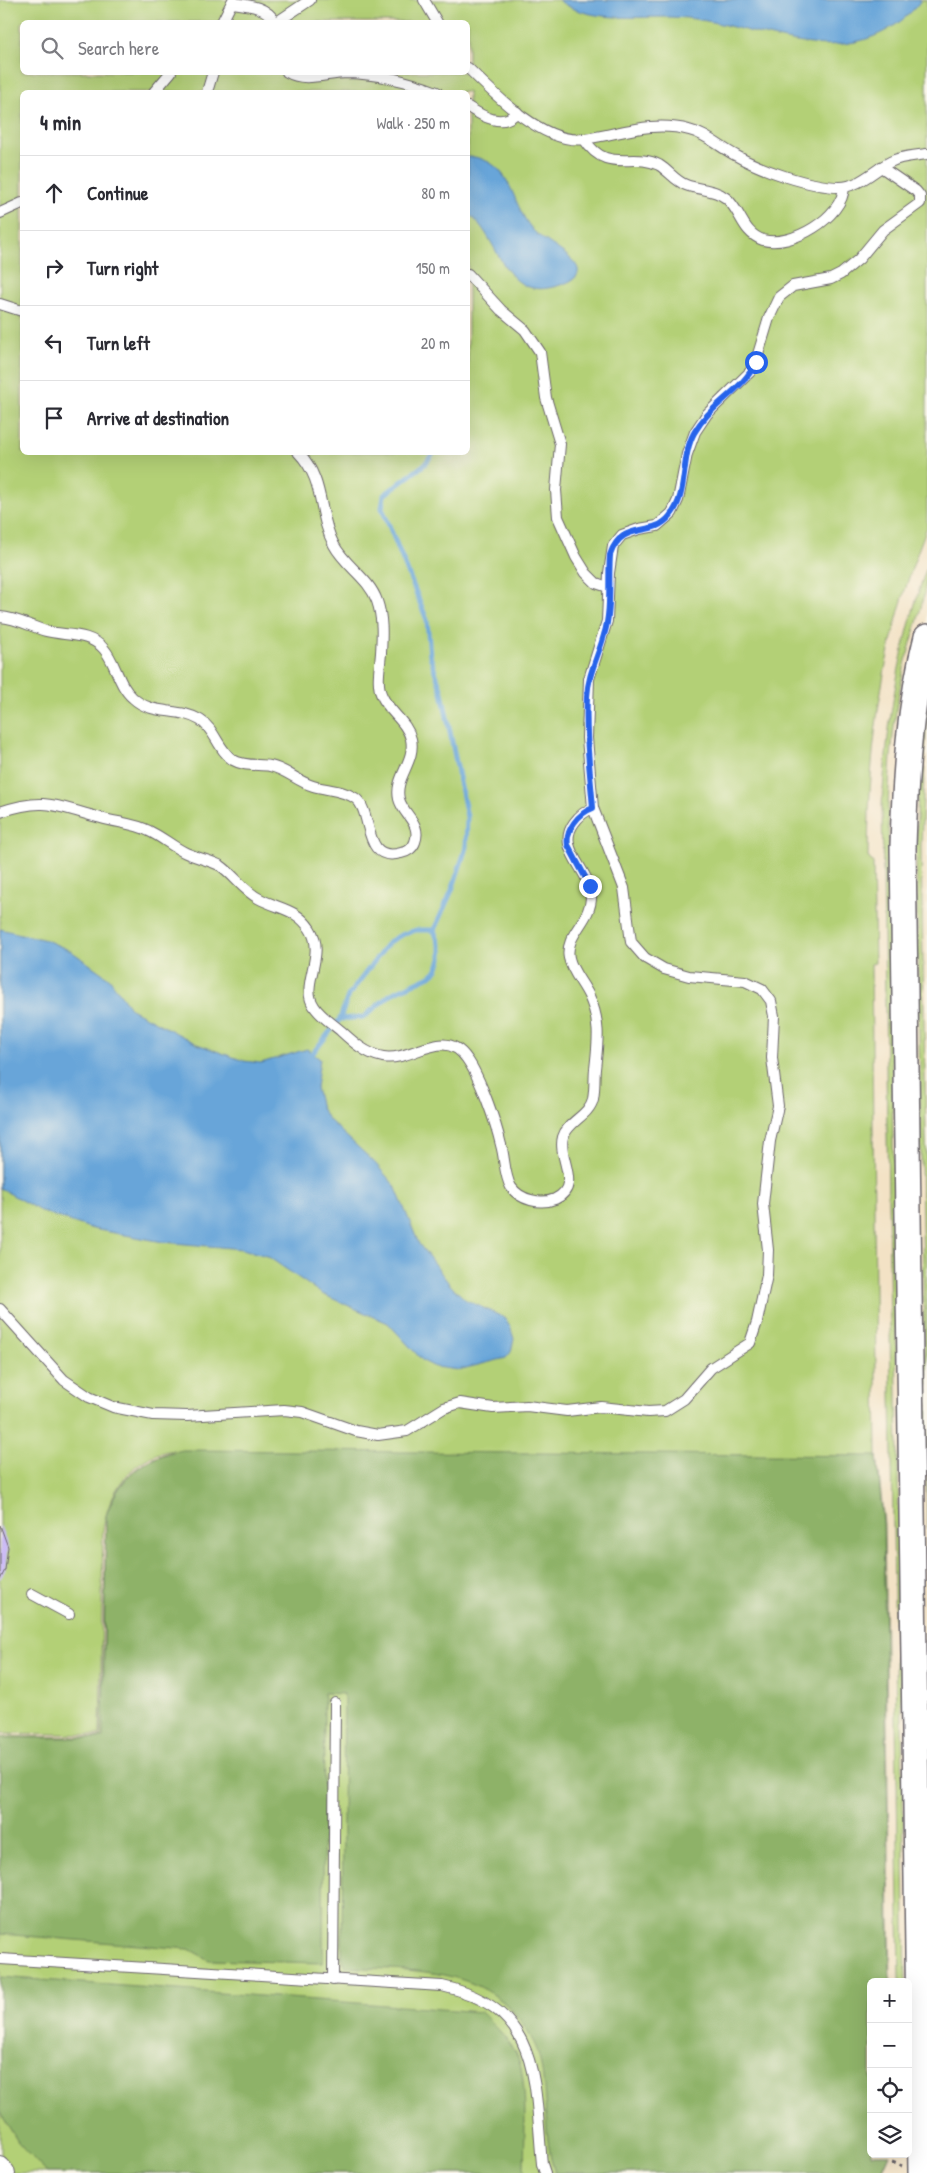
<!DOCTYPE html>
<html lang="en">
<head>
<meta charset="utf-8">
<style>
  :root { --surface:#fff; --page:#f7f7f7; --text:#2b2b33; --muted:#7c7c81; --line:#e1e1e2 }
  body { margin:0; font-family:"Patrick Hand",sans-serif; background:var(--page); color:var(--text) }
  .controls { position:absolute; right:15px; bottom:15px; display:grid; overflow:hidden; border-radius:8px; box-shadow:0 5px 20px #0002 }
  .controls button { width:45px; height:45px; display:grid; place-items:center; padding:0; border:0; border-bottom:1px solid var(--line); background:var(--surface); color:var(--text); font:25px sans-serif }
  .stop { position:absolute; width:15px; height:15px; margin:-11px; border:4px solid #2563eb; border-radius:50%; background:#fff }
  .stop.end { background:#2563eb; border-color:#fff; box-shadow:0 1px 5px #0008 }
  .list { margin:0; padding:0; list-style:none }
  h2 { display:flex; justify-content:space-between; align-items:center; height:65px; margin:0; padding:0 20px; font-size:21px }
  h2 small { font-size:16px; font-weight:400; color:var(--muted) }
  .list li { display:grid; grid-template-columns:32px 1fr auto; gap:15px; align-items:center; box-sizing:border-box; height:75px; padding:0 20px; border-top:1px solid var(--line) }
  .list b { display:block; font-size:19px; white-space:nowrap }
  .list em { font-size:16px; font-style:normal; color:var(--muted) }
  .icon { flex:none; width:28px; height:28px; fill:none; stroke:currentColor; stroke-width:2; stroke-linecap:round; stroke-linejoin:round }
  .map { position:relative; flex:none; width:927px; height:2173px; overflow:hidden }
  .search { position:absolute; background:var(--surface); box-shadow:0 5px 20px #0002; left:20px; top:20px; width:450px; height:55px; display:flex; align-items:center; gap:12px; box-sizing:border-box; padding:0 18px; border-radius:8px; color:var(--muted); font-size:19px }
  .panel { position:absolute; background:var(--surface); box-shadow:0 5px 20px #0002; left:20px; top:90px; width:450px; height:365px; border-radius:8px }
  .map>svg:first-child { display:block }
</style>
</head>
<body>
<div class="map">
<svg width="927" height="2173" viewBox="0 0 927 2173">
  <rect width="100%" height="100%" fill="#fbf7ec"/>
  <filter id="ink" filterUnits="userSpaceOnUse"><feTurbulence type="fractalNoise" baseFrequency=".02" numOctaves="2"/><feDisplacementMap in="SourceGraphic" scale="10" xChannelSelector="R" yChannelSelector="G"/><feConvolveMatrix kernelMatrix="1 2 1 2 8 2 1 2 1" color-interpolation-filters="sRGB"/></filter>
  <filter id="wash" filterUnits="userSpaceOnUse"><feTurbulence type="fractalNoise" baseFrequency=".0096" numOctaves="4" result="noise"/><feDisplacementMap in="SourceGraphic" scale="20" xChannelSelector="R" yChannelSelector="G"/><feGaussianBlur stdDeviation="1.12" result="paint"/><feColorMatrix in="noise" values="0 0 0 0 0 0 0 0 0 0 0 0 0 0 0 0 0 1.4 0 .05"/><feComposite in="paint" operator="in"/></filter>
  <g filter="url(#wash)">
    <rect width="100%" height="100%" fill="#f3e2c5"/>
    <g fill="#b3d076" stroke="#6a7958" fill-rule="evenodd">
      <path d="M0 0H927V527C883 640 869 736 868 857L873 863 875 963 871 964 877 1455 884 1524 891 1982H871V2154H890L882 2173H0V1736L101 1737 106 1516C118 1477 137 1463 174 1450 132 1455 108 1492 103 1531L100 1735 0 1733ZM22 22H468V72H22ZM22 92H468V452H22Z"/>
      <path d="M927 566C927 602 909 642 902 678 893 720 890 763 888 807L906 1982H900L882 806C887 720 899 648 927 566Z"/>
      <path d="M927 701 921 847 927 1194V1528L916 847 919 761Z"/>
    </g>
    <g fill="#8eb267" stroke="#586a51">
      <path d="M183 1450 877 1456 883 1524 890 1982H871V2154H890L881 2173H555C543 2139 548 2096 540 2060 537 2046 530 2035 522 2023 482 1965 409 1971 346 1967L342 1958 344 1694 324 1693 323 1963 209 1960 189 1949 0 1934V1738H103L106 1516C118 1478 144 1457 183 1450Z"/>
      <path d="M0 1977 481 2012C493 2024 507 2037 516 2053 529 2080 524 2141 524 2173H47L18 2142 0 2112Z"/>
    </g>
    <g fill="#67a5d9" stroke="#44648a">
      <path d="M558 0H921C907 21 880 37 855 42 799 54 743 24 687 18 647 14 593 26 558 0Z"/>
      <path d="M468 156C514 161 509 201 532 229 545 246 615 272 553 287 501 300 500 235 468 214Z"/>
      <path d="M0 929 46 940 71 951 109 978 131 1009 197 1044 244 1061 261 1063 307 1049 320 1059 316 1088 321 1108 328 1119 375 1163 395 1186 419 1244 451 1286 466 1300 505 1318 510 1326 514 1339 511 1352 506 1358 458 1370 435 1367 423 1361 388 1323 322 1294 267 1256 242 1249 163 1242 93 1229 42 1212 0 1188Z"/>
    </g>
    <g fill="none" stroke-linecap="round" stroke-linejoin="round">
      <g stroke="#67a5d9" stroke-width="5">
        <path d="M340 1019 364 1017 391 994 430 976 437 970 441 959V949L434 930"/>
        <path d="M313 1053 340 1019 348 996 389 942 401 935 416 930H434L452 890 462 860 466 847 467 817 442 692 430 656 427 620 382 508 384 495 425 464 434 452"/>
      </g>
    </g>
    <g id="blocks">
      <path fill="#c1aef8" d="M0 1525 8 1547 5 1570 0 1580Z"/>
    </g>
  </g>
  <g filter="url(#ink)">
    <use href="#blocks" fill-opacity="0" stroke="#6b656b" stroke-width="1"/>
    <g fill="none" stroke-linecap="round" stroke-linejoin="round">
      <defs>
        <g id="service">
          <path d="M424 0 437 22"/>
          <path d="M232 3C247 5 267 6 275 22"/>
          <path d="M222 22 233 0"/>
          <path d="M277 22 310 0"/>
          <path d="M468 68C494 94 544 145 584 139 620 134 652 120 689 130 706 134 720 147 735 155 761 170 810 187 840 187 859 187 874 170 890 162 901 156 915 156 927 154"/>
          <path d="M287 72C305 83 327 73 347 73 378 74 409 81 437 92"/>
          <path d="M154 92 171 72"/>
          <path d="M207 92 213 72"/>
          <path d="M468 107C482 116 503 129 517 112"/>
          <path d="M584 139C607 175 632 151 659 165 669 171 675 181 686 185 699 190 715 189 726 198 741 210 742 233 763 240 791 248 843 217 844 187"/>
          <path d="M0 213 22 203"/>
          <path d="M468 274 501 310 525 330 540 352 546 398 560 444 556 490 558 517 576 557 586 573 596 583 608 587"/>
          <path d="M0 304 22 311"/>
          <path d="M0 617C16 618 30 626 46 631 64 636 90 632 104 649 116 663 118 685 133 698 152 716 179 707 200 720 215 729 218 750 233 760 245 767 258 764 270 766 286 769 298 782 313 786 327 790 343 790 355 798 374 811 361 864 401 853 407 852 413 848 415 842 422 823 403 815 399 799 394 777 416 762 411 739 407 722 389 712 382 696 376 684 380 667 381 653 382 636 383 618 377 601 369 578 345 566 334 545 317 513 326 481 298 452"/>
          <path d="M0 812C47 796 57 807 101 818 118 823 134 823 149 831 162 837 173 847 186 853 197 858 210 860 221 866 234 875 243 890 258 898 278 909 296 908 310 929 327 955 299 985 314 1006 320 1016 332 1023 341 1031 353 1042 366 1054 383 1057 413 1062 444 1025 467 1059 480 1077 496 1123 501 1145 505 1158 504 1175 511 1187 520 1200 541 1205 555 1199 583 1186 557 1158 563 1137 568 1121 589 1116 593 1099 595 1089 594 1079 595 1069 598 1042 601 1022 589 996 583 983 572 972 569 958 564 935 592 920 591 896 591 870 555 849 574 823 579 816 585 811 593 808"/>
          <path d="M0 1309 64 1380 89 1397 113 1407 153 1415 187 1416 284 1410 302 1412 356 1431 378 1435 407 1431 444 1408 460 1403 493 1408 527 1406 567 1411 601 1407 648 1412 665 1411 684 1399 711 1368 750 1343 757 1322 767 1275 768 1250 763 1204 770 1141 778 1106 772 1058 774 1016 771 1001 762 989 745 981 689 976 664 969 645 958 631 942 624 888 593 808 587 738 589 679 607 621 609 573 613 546 622 535 639 529 657 526 672 513 678 500 687 454 695 432 707 414 750 372 756 361 769 318 779 297 793 286 831 279 841 274 859 259 883 230 920 203V196L916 191 881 167"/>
          <path d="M32 1594 69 1614"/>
          <path d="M0 1959 442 1986C542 2008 534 2081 542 2164L545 2173"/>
          <path d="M333 1980 335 1703"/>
        </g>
        <path id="minor" d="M0 2167 5 2173"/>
        <path id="tertiary" d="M921 2173 903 847C905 776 909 706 927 637"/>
      </defs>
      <use href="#service" stroke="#6b656b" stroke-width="12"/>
      <use href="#minor" stroke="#6b656b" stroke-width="22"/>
      <use href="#tertiary" stroke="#6b656b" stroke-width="28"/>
      <path stroke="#6b656b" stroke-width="3" stroke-dasharray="4 4" stroke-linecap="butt" d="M892 2162 902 2166"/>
      <use href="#service" stroke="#fff" stroke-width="10"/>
      <use href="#minor" stroke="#fff" stroke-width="20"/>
      <use href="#tertiary" stroke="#fff" stroke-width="25"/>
    </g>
  </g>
  <g fill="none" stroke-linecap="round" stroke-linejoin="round" filter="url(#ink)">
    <path stroke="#2563eb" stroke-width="6" d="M590 886 568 845C565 830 579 813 593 808 590 771 585 734 587 697 588 674 598 657 604 635 612 610 608 581 610 555 622 519 652 539 670 516 689 494 680 458 694 433 710 404 743 391 756 362"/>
  </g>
</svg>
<div class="controls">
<button>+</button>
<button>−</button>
<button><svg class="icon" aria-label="locate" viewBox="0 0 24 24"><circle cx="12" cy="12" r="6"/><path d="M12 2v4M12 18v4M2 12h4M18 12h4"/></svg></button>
<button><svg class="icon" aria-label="layers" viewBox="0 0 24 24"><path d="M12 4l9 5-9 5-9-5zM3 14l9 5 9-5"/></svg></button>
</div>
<div class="stop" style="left:756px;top:362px"></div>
<div class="stop end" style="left:590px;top:886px"></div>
<div class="search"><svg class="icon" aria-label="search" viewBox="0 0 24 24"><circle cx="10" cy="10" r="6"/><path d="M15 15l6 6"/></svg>Search here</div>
<section class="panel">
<h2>4 min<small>Walk · 250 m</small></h2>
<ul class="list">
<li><svg class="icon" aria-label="ahead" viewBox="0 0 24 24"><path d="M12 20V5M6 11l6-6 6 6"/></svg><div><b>Continue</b></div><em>80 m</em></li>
<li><svg class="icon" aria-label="right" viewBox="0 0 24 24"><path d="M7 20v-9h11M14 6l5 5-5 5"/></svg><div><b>Turn right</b></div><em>150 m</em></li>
<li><svg class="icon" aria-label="left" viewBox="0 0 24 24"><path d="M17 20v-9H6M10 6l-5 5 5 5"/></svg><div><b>Turn left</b></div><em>20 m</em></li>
<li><svg class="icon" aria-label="arrive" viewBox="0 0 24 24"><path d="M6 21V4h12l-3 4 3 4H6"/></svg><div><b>Arrive at destination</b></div></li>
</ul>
</section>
</div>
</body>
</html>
